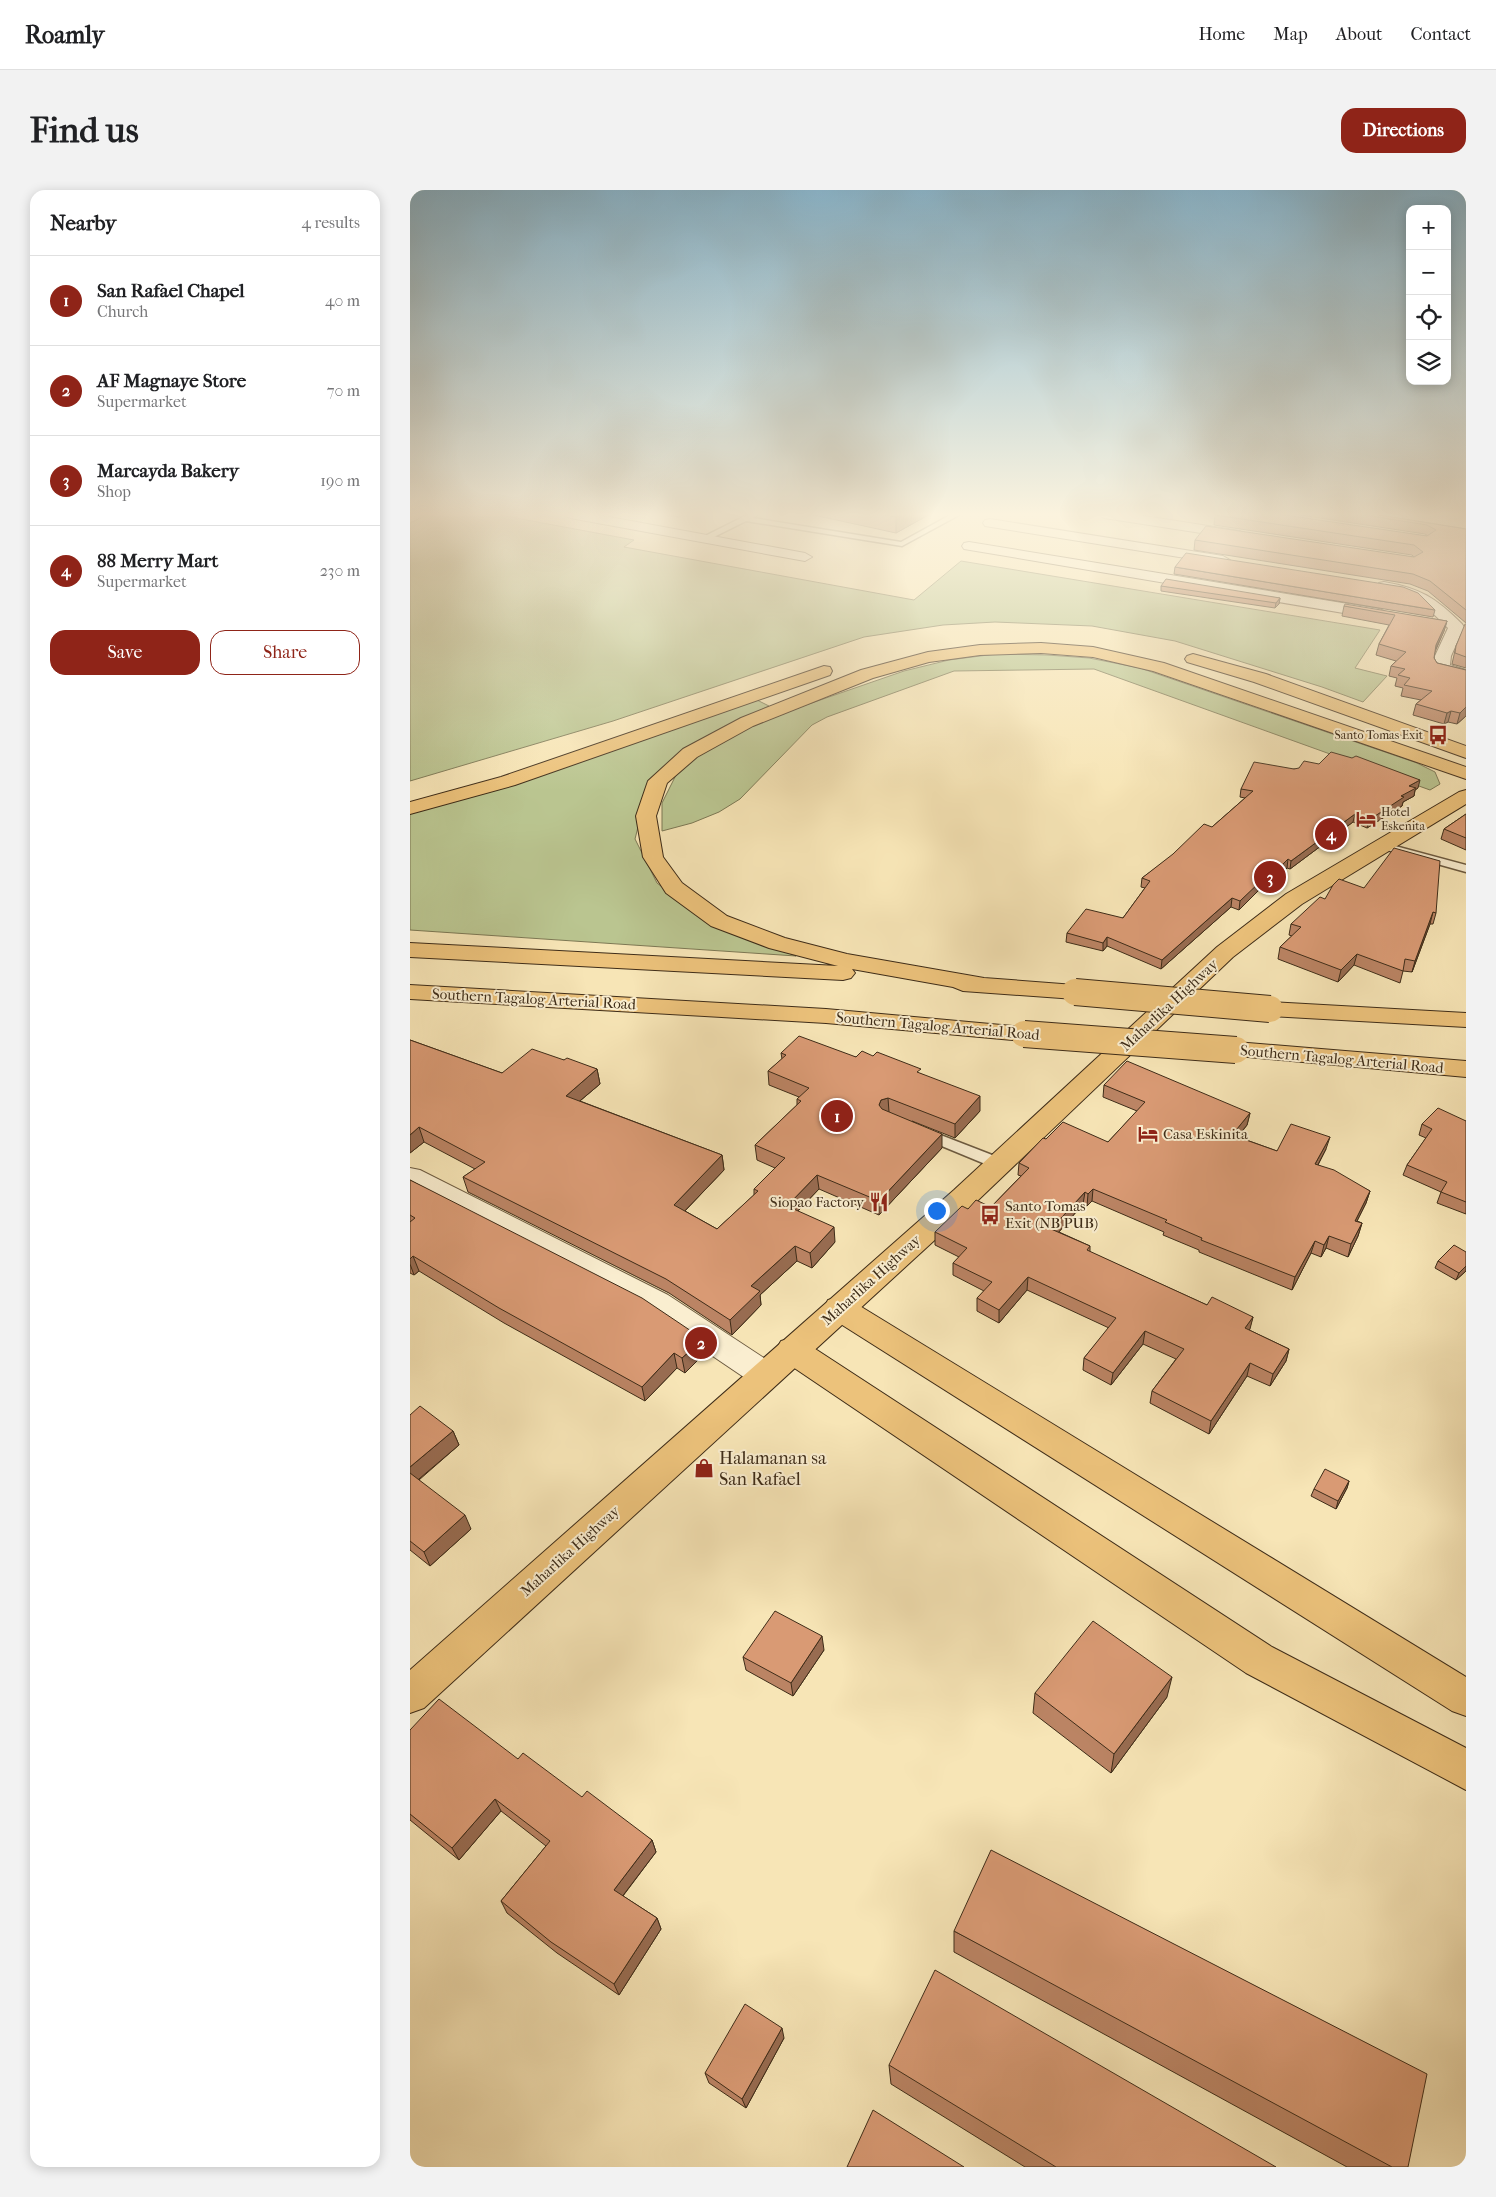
<!DOCTYPE html>
<html lang="en">
<head>
<meta charset="utf-8">
<style>
  :root { --surface:#fff; --page:#f2f2f2; --text:#202124; --muted:#757577; --line:#e0e0e0; --accent:#8f2418 }
  body { margin:0; font-family:"IM FELL French Canon",serif; background:var(--page); color:var(--text) }
  .controls { position:absolute; right:15px; top:15px; display:grid; overflow:hidden; border-radius:10px; box-shadow:0 2px 12px #0003 }
  .controls button { width:45px; height:45px; display:grid; place-items:center; padding:0; border:0; border-bottom:1px solid var(--line); background:var(--surface); color:var(--text); font:25px sans-serif }
  .you { position:absolute; left:526px; top:1020px; width:18px; height:18px; margin:-12px; border:4px solid #fff; border-radius:50%; background:#1a73e8; box-shadow:0 0 0 8px #1a73e833 }
  .badge { display:grid; place-items:center; width:32px; height:32px; border-radius:50%; background:var(--accent); color:#fff; font-size:16px; font-weight:700 }
  .pin { position:absolute; translate:-50% -50%; border:2px solid #fff; box-shadow:0 1px 5px #0006 }
  .list { margin:0; padding:0; list-style:none }
  h2 { display:flex; justify-content:space-between; align-items:center; height:65px; margin:0; padding:0 20px; font-size:21px }
  h2 small { font-size:16px; font-weight:400; color:var(--muted) }
  .list li { display:grid; grid-template-columns:32px 1fr auto; gap:15px; align-items:center; box-sizing:border-box; height:90px; padding:0 20px; border-top:1px solid var(--line) }
  .list b { display:block; font-size:19px; white-space:nowrap }
  .list p { margin:0; font-size:16px; white-space:nowrap; color:var(--muted) }
  .list em { font-size:16px; font-style:normal; color:var(--muted) }
  .actions { display:flex; gap:10px; padding:15px 20px }
  .actions a { flex:1; padding:11px 0; border:1px solid var(--accent); border-radius:15px; text-align:center; font-size:18px; color:var(--accent) }
  .actions .main { background:var(--accent); color:#fff }
  .icon { flex:none; width:28px; height:28px; fill:none; stroke:currentColor; stroke-width:2; stroke-linecap:round; stroke-linejoin:round }
  .map { position:relative; flex:none; width:1056px; height:1977px; overflow:hidden; border-radius:15px }
  header { display:flex; align-items:center; gap:30px; box-sizing:border-box; height:70px; padding:0 25px; background:var(--surface); border-bottom:1px solid var(--line) }
  header strong { font-size:24px }
  nav { display:flex; gap:28px; margin-inline-start:auto; font-size:18px }
  .intro { display:flex; align-items:center; justify-content:space-between; box-sizing:border-box; height:120px; padding:0 30px }
  h1 { margin:0; font-size:35px }
  .button { padding:12px 22px; border-radius:15px; background:var(--accent); color:#fff; font-size:18px; font-weight:700 }
  main { display:flex; gap:30px; padding:0 30px }
  aside { flex:1; background:var(--surface); border-radius:15px; box-shadow:0 2px 12px #0003 }
  .map>svg:first-child { display:block }
</style>
</head>
<body>
<header>
<strong>Roamly</strong>
<nav><a>Home</a><a>Map</a><a>About</a><a>Contact</a></nav>
</header>
<div class="intro"><h1>Find us</h1><a class="button">Directions</a></div>
<main>
<aside>
<h2>Nearby<small>4 results</small></h2>
<ul class="list">
<li><span class="badge">1</span><div><b>San Rafael Chapel</b><p>Church</p></div><em>40 m</em></li>
<li><span class="badge">2</span><div><b>AF Magnaye Store</b><p>Supermarket</p></div><em>70 m</em></li>
<li><span class="badge">3</span><div><b>Marcayda Bakery</b><p>Shop</p></div><em>190 m</em></li>
<li><span class="badge">4</span><div><b>88 Merry Mart</b><p>Supermarket</p></div><em>230 m</em></li>
</ul>
<div class="actions"><a class="main">Save</a><a>Share</a></div>
</aside>
<div class="map">
<svg width="1056" height="1977" viewBox="0 0 1056 1977">
  <rect width="100%" height="100%" fill="#f7e5b6"/>
  <filter id="stains"><feTurbulence type="fractalNoise" baseFrequency=".004" numOctaves="4"/><feColorMatrix values="0 0 0 0 .2 0 0 0 0 .09 0 0 0 0 .02 0 0 0 .5 -.17"/></filter>
  <radialGradient id="worn" r=".72"><stop offset=".6" stop-color="#630" stop-opacity="0"/><stop offset="1" stop-color="#630" stop-opacity=".3"/></radialGradient>
  <g fill="#bac590" stroke="#7c7854">
    <path d="M18 324H84L224 350 214 357 504 410 551 371 970 440 945 478 977 486 953 512 912 497 765 451 682 436 585 432 533 435 454 447 203 531 0 591V333Z"/>
    <path d="M586 464 637 465 679 468 730 478 1007 573 1025 582 1030 594 1020 600 684 479 544 481 417 527 402 535 330 609 309 622 282 633 252 641V613L266 585 285 564 341 534 494 481 539 470Z"/>
    <path d="M347 510 359 516C319 535 253 560 237 604 232 618 229 634 225 649L247 693 294 730 386 766 0 740V624Z"/>
  </g>
  <g fill="none" stroke-linecap="round" stroke-linejoin="round">
    <defs>
      <g id="service">
        <path d="M257 324H272L269 326Z"/>
        <path d="M339 324H348L343 328 491 352 542 324H551L492 356 336 331 298 350 291 348Z"/>
        <path d="M974 653 1056 675V682L970 658 968 656Z"/>
        <path d="M515 939 595 970 597 974 595 978H585L510 947 508 944 510 941Z"/>
      </g>
      <g id="minor">
        <path d="M153 324H183L395 363 402 367 395 371 160 328Z"/>
        <path d="M687 324H722L830 341 837 345 830 349 694 328Z"/>
        <path d="M580 329 813 366 820 370 813 374 575 336 573 333 575 330Z"/>
        <path d="M559 352 969 419 974 421 977 424 974 427 969 429 554 359 552 356 554 353Z"/>
        <path d="M974 392C1010 398 1026 408 1052 434L1054 437 1041 466 1040 475 1056 480V490L1025 482 1023 478 1025 466 1038 438C1013 412 1003 408 969 399L967 396 969 393Z"/>
        <path d="M0 978 10 980 258 1105 366 1176 371 1185 366 1194 355 1197 344 1194 236 1121 0 999Z"/>
      </g>
      <path id="trunk" d="M1056 600V614L892 714 823 767 564 1014 14 1518 0 1523V1480L544 1000 807 757 876 704 1049 602Z"/>
      <g id="motorway">
        <path d="M631 453 683 457 754 473 1056 577V589L743 481 683 467 631 463 570 465 519 472 463 488 343 536 287 567 257 593 246 626 253 667 272 693 317 726 375 748 437 764 574 788 665 795 673 797 677 802 673 807 665 809 553 801 543 797 442 779 445 783 441 788 433 790 0 767V753L428 776 359 758 301 736 256 703 233 667 226 626 238 591 273 559 331 528 451 480 518 462 570 455Z"/>
        <path d="M783 464 856 484 1056 556V568L844 492 777 472 775 469 777 466Z"/>
        <path d="M414 476 420 477 422 481 420 485 105 595 0 624V612L91 587Z"/>
        <path d="M0 795 416 819 614 837 623 839 626 844 623 849 614 851 416 833 0 809Z"/>
        <path d="M860 812 1056 823V837L860 826 852 824 848 819 852 814Z"/>
        <path d="M826 852 1056 871V887L817 865 814 860 817 855Z"/>
        <path d="M429 1107 440 1110 1056 1487V1526L1042 1521 418 1126 414 1118 418 1110Z"/>
        <path d="M382 1148 393 1151 862 1457 1056 1558V1600L836 1483 371 1169 366 1160 371 1151Z"/>
      </g>
    </defs>
    <use href="#service" stroke="#6c5a40" stroke-width="3"/>
    <use href="#minor" stroke="#6c5a40" stroke-width="2"/>
    <use href="#trunk" stroke="#3e2c18" stroke-width="2"/>
    <use href="#motorway" stroke="#3e2c18" stroke-width="2"/>
    <use href="#service" fill="#faeed0" fill-rule="evenodd"/>
    <use href="#minor" fill="#faeed0" fill-rule="evenodd"/>
    <use href="#trunk" fill="#ecc27b" fill-rule="evenodd"/>
    <use href="#motorway" fill="#ecc27b" fill-rule="evenodd"/>
    <defs>
      <g id="motorway-bridge">
        <path d="M665 802 860 819"/>
        <path d="M614 844 826 860"/>
      </g>
    </defs>
    <use href="#motorway-bridge" stroke="#3e2c18" stroke-width="28" stroke-linecap="butt"/>
    <use href="#motorway-bridge" stroke="#ecc27b" stroke-width="26"/>
  </g>
  <g fill="#bb8464" stroke="#3e2c18">
    <path d="M399 324H520L486 343Z"/>
    <path d="M884 324H963L1056 339V433L1018 401 1000 394 784 360 785 350 1004 367 1002 365 804 335 805 325 1017 346H1018L1015 344Z"/>
    <path d="M765 377 1025 420 1023 427 764 384Z"/>
    <path d="M751 396 870 408 869 414 865 418 751 401Z"/>
    <path d="M934 416 1037 431 1034 441 1025 462 1024 468 1027 473 1056 480V526L1047 534 1038 532 1034 534 1003 525 1006 514 1011 510 991 506 993 498 985 496 987 488 979 486 981 476 986 471 966 465 969 454 979 435 932 426Z"/>
    <path d="M1056 434V478L1042 474 1046 456Z"/>
    <path d="M884 579 1008 598 1005 600 1004 606 993 612 992 616 957 638 943 632 880 679 877 678 862 692 851 696V698L829 720 821 717 751 779 697 756 693 761 656 752 657 743 713 728 735 698 731 697 732 688 802 637 835 608 830 607 831 599Z"/>
    <path d="M1056 624V660L1031 649 1034 639Z"/>
    <path d="M954 698 1026 723 1023 734H1020L1002 782 993 781 990 793 944 775 928 792 868 769 870 757 882 746 879 745 881 734Z"/>
    <path d="M0 850 92 883 154 870 187 879 190 894 170 911 312 965 314 980 275 1021 307 1039 344 1005V999L365 978 347 970 345 955 387 915V909L389 907 359 895 358 881 372 869 371 863 446 867 511 884 570 921 545 948 502 931 532 958 469 1025 409 999 388 1021 425 1052 402 1078 387 1071 350 1105 351 1115 322 1145 259 1103 58 1002 53 987 65 979 14 952 0 963Z"/>
    <path d="M694 895 840 923 837 935 828 947 867 961 916 959 908 975 960 1001 956 1013 947 1031 952 1033 948 1046 938 1067 916 1058 911 1067 901 1063 882 1100 789 1062V1060L753 1045 754 1042 682 1011 677 1016 673 1014 649 1042 680 1056V1062L797 1115 843 1127 839 1140 879 1159 876 1171 860 1196 837 1186 799 1244 740 1213 742 1201 766 1169 733 1154 701 1195 673 1180 674 1168 699 1138 617 1100 589 1133 567 1121V1108L574 1101 543 1085V1073L549 1067 525 1055V1042L558 1019 581 1017 611 986 608 985 609 973 636 949 698 952 727 921 693 907Z"/>
    <path d="M1056 931V1024L1027 1013 1031 1002 993 985 997 975 1016 948 1009 945 1012 934Z"/>
    <path d="M0 990 293 1149 295 1163 275 1183 267 1178 235 1211 94 1133 9 1081 4 1085 0 1083Z"/>
    <path d="M1028 1071 1056 1081 1046 1090 1025 1078Z"/>
    <path d="M0 1225 43 1241 49 1255 9 1290 61 1339 20 1376 0 1360Z"/>
    <path d="M939 1291 937 1298 926 1319 901 1306 904 1299Z"/>
    <path d="M414 1460 383 1506 336 1480 333 1467Z"/>
    <path d="M625 1503 757 1507 701 1583 623 1523Z"/>
    <path d="M0 1540 108 1569 242 1650 246 1662 213 1706 247 1728 251 1739 209 1805 147 1763 97 1723 91 1711 136 1656 91 1621 49 1670 0 1630Z"/>
    <path d="M544 1741 998 1977H937L544 1762Z"/>
    <path d="M374 1848 336 1918 299 1893 295 1883Z"/>
    <path d="M479 1875 866 1977H615L481 1894Z"/>
  </g>
  <g fill="#986c51" stroke="#3e2c18">
    <path d="M492 324H520L486 343V327Z"/>
    <path d="M870 408 869 414 865 418 866 413Z"/>
    <path d="M1037 431 1034 441 1023 465 1026 455Z"/>
    <path d="M1056 517V526L1047 534 1050 523Z"/>
    <path d="M1041 521 1038 532 1034 534 1037 523Z"/>
    <path d="M1010 590 1008 598 1005 600 1004 606 993 612 992 616 957 638 959 630 991 606 999 596Z"/>
    <path d="M945 624 943 632 880 679 881 671Z"/>
    <path d="M878 669 877 678 862 692 851 696V698L829 720 830 711 850 689Z"/>
    <path d="M822 708 821 717 751 779 752 770Z"/>
    <path d="M1023 722 1020 734 1002 782 1005 771Z"/>
    <path d="M697 747V756L693 761V753Z"/>
    <path d="M947 764 944 775 928 792 931 780Z"/>
    <path d="M187 879 190 894 159 920 156 906Z"/>
    <path d="M570 906V921L545 948V934Z"/>
    <path d="M478 908 479 922 471 925 469 915 471 910Z"/>
    <path d="M840 923 837 935 819 957 822 945Z"/>
    <path d="M9 937 14 952 0 963V945Z"/>
    <path d="M532 944V958L469 1025V1011Z"/>
    <path d="M920 947 916 959 902 986 905 974Z"/>
    <path d="M312 965 314 980 267 1029 264 1015Z"/>
    <path d="M407 985 409 999 378 1031 377 1016Z"/>
    <path d="M683 999 682 1011 677 1016 678 1004Z"/>
    <path d="M960 1001 956 1013 941 1043 945 1031Z"/>
    <path d="M675 1002 673 1014 640 1052 641 1039Z"/>
    <path d="M952 1033 948 1046 938 1067 941 1054Z"/>
    <path d="M424 1037 425 1052 402 1078 400 1063Z"/>
    <path d="M919 1046 916 1058 911 1067 914 1055Z"/>
    <path d="M905 1051 901 1063 882 1100 885 1087Z"/>
    <path d="M385 1056 387 1071 350 1105 351 1115 322 1145 320 1130 341 1096Z"/>
    <path d="M3 1066 9 1081 4 1085 0 1074V1069Z"/>
    <path d="M1056 1076V1081L1046 1090 1049 1083Z"/>
    <path d="M618 1087 617 1100 589 1133V1120Z"/>
    <path d="M843 1127 840 1139 832 1151 835 1138Z"/>
    <path d="M735 1141 733 1154 701 1195 703 1183Z"/>
    <path d="M293 1149 295 1163 275 1183 272 1168Z"/>
    <path d="M879 1159 876 1171 860 1196 863 1184Z"/>
    <path d="M264 1163 267 1178 235 1211 232 1197Z"/>
    <path d="M840 1173 837 1186 799 1244 801 1231Z"/>
    <path d="M43 1241 49 1255 3 1294 0 1288V1277Z"/>
    <path d="M939 1291 937 1298 926 1319 928 1311Z"/>
    <path d="M55 1325 61 1339 20 1376 14 1362Z"/>
    <path d="M412 1446 414 1460 383 1506 381 1493Z"/>
    <path d="M762 1487 757 1507 701 1583 704 1564Z"/>
    <path d="M85 1609 91 1621 49 1670 42 1658Z"/>
    <path d="M242 1650 246 1662 208 1712 204 1700Z"/>
    <path d="M247 1728 251 1739 209 1805 204 1794Z"/>
    <path d="M372 1838 374 1848 336 1918 332 1909Z"/>
  </g>
  <g fill="#d99a74" stroke="#3e2c18">
    <path d="M470 324H492L486 327Z"/>
    <path d="M806 324H868L1017 346 1026 340 1017 335 948 324H963L1056 339V420L1020 391 1003 384 785 350 796 336 1004 367 1013 362 1004 355 805 325Z"/>
    <path d="M776 363 993 397 1008 403 1025 420 765 377Z"/>
    <path d="M756 389 870 408 866 413 751 396Z"/>
    <path d="M935 414 1037 431 1026 455 1024 468 1027 473 1056 480V517L1050 523 1041 521 1037 523 1006 514 1022 501 994 495 1000 488 988 485 995 479 981 476 996 462 969 454 985 425 934 416Z"/>
    <path d="M1055 434H1056V467L1045 463 1046 456Z"/>
    <path d="M921 562 942 568 946 566 1010 590 999 596 1006 598 991 606 994 607 959 630 945 624 881 671 878 669 864 683 850 689 852 690 830 711 822 708 752 770 697 747 693 753 657 743 676 719 713 728 740 691 732 688 763 664 794 634 802 637 843 601 831 599 844 572 884 579 889 578 894 571 909 574Z"/>
    <path d="M1056 624V648L1034 639Z"/>
    <path d="M984 658 1030 671 1026 723 1023 722 1005 771 995 769 993 781 947 764 931 780 870 757 891 737 881 734 910 707 915 709 923 695 929 689 954 698Z"/>
    <path d="M389 846 446 867 452 861 463 866 467 862 511 879 507 882 570 906 545 934 478 908 471 910 469 915 472 919 532 944 469 1011 407 985 377 1016 424 1037 400 1063 385 1056 341 1096 350 1101 320 1130 256 1089 53 987 75 972 9 937 0 945V850L92 883 122 859 154 870 157 868 187 879 156 906 312 965 264 1015 307 1039 348 1001 344 999 375 968 345 955 391 911 387 909 399 898 358 881 376 865 371 863Z"/>
    <path d="M717 871 840 923 822 945 867 961 881 934 920 947 905 974 924 980 960 1001 945 1031 952 1033 941 1054 919 1046 914 1055 905 1051 885 1087 791 1050 792 1048 755 1032 757 1030 683 999 678 1004 675 1002 641 1039 680 1056 677 1060 797 1115 802 1107 843 1127 835 1138 879 1159 863 1184 840 1173 801 1231 742 1201 774 1159 735 1141 703 1183 674 1168 706 1128 618 1087 589 1120 567 1108 582 1092 543 1073 557 1058 525 1042 552 1016 558 1019 566 1010 581 1017 619 978 609 973 633 948 636 949 653 932 698 952 735 912 694 895Z"/>
    <path d="M1028 918 1056 931V1012L1031 1002 1037 992 997 975 1022 939 1012 934Z"/>
    <path d="M0 990 14 997 232 1108 293 1149 272 1168 264 1163 232 1197 89 1118 3 1066 0 1069V1032L5 1028 0 1025Z"/>
    <path d="M1044 1055 1056 1062V1076L1049 1083 1028 1071Z"/>
    <path d="M10 1216 43 1241 0 1277V1225Z"/>
    <path d="M915 1279 939 1291 928 1311 904 1299Z"/>
    <path d="M0 1283 55 1325 14 1362 0 1351Z"/>
    <path d="M365 1421 412 1446 381 1493 333 1467Z"/>
    <path d="M683 1431 762 1487 704 1564 625 1503Z"/>
    <path d="M29 1509 108 1569 113 1563 172 1607 177 1601 242 1650 204 1700 247 1728 204 1794 141 1752 91 1711 140 1651 85 1609 42 1658 0 1624V1540Z"/>
    <path d="M581 1660 1017 1884 998 1977H982L544 1741Z"/>
    <path d="M525 1780 866 1977H646L479 1875Z"/>
    <path d="M335 1814 372 1838 332 1909 295 1883Z"/>
    <path d="M463 1920 554 1977H437Z"/>
  </g>
  <linearGradient id="sky" x2="0" y2="1"><stop stop-color="#8ab8d0"/><stop offset="0.54" stop-color="#fbf3de"/><stop offset="1" stop-color="#fbf3de" stop-opacity="0"/></linearGradient>
  <rect width="1056" height="601" fill="url(#sky)"/>
  <defs>
    <symbol id="bus-bare" viewBox="-9 -9 18 18"><path d="M-5-6H5V4H4V6H2V4H-2V6H-4V4H-5ZM-3.5-4V0h7V-4ZM-3.5 1.2v1.5H-2V1.2ZM2 1.2v1.5H3.5V1.2Z" fill="#8f2418" stroke="#faeed0" stroke-width="2.5" paint-order="stroke"/></symbol>
    <symbol id="hotel-bare" viewBox="-9 -9 18 18"><path d="M-6-4.5h1.5V1H6V5H4.5V3h-9V5H-6ZM-4 0a1.8 1.8 0 1 1 3.6 0ZM.5 0V-2.5h3Q6-2.5 6 0Z" fill="#8f2418" stroke="#faeed0" stroke-width="2.5" paint-order="stroke"/></symbol>
    <symbol id="restaurant-bare" viewBox="-9 -9 18 18"><path d="M-5-6h1v4h1v-4h1v4h1v-4h1v5L-1.5 .5V6h-2V.5L-5-1ZM5-6V6H3V1.5H1.5Q1.5-4 5-6Z" fill="#8f2418" stroke="#faeed0" stroke-width="2.5" paint-order="stroke"/></symbol>
    <symbol id="shop-bare" viewBox="-9 -9 18 18"><path d="M-5-2.5h2.3a2.7 3.5 0 0 1 5.4 0H5L5.5 6h-11ZM-1.5-2.5h3a1.5 2.3 0 0 0-3 0Z" fill="#8f2418" stroke="#faeed0" stroke-width="2.5" paint-order="stroke"/></symbol>
  </defs>
  <g fill-rule="evenodd">
    <use href="#bus-bare" x="1014" y="531" width="28" height="28"/>
    <use href="#hotel-bare" x="942" y="615" width="28" height="28"/>
    <use href="#hotel-bare" x="724" y="930" width="28" height="28"/>
    <use href="#restaurant-bare" x="455" y="998" width="28" height="28"/>
    <use href="#bus-bare" x="566" y="1011" width="28" height="28"/>
    <use href="#shop-bare" x="280" y="1264" width="28" height="28"/>
  </g>
  <g text-anchor="middle" dominant-baseline="central" stroke-width="4" stroke-linejoin="round" paint-order="stroke">
    <g font-size="12" fill="#3e2c18" stroke="#faeed0" text-anchor="end">
      <text x="1013" y="545">Santo Tomas Exit</text>
      <text x="971" y="622" text-anchor="start">Hotel<tspan x="971" dy="14">Eskenita</tspan></text>
    </g>
    <g font-size="15" fill="#3e2c18" stroke="#faeed0">
      <text transform="translate(124 809) rotate(3)">Southern Tagalog Arterial Road</text>
      <text transform="translate(759 815) rotate(-43)">Maharlika Highway</text>
      <text transform="translate(528 836) rotate(5)">Southern Tagalog Arterial Road</text>
      <text transform="translate(932 869) rotate(5)">Southern Tagalog Arterial Road</text>
      <text transform="translate(461 1090) rotate(-42)">Maharlika Highway</text>
      <text transform="translate(160 1361) rotate(-42)">Maharlika Highway</text>
    </g>
    <g font-size="15" fill="#3e2c18" stroke="#faeed0" text-anchor="start">
      <text x="753" y="944">Casa Eskinita</text>
      <text x="454" y="1012" text-anchor="end">Siopao Factory</text>
      <text x="595" y="1016">Santo Tomas<tspan x="595" dy="17">Exit (NB PUB)</tspan></text>
    </g>
    <g font-size="18" fill="#3e2c18" stroke="#faeed0" text-anchor="start">
      <text x="309" y="1268">Halamanan sa<tspan x="309" dy="21">San Rafael</tspan></text>
    </g>
  </g>
  <rect width="100%" height="100%" filter="url(#stains)"/>
  <rect width="100%" height="100%" fill="url(#worn)"/>
</svg>
<div class="controls">
<button>+</button>
<button>−</button>
<button><svg class="icon" aria-label="locate" viewBox="0 0 24 24"><circle cx="12" cy="12" r="6"/><path d="M12 2v4M12 18v4M2 12h4M18 12h4"/></svg></button>
<button><svg class="icon" aria-label="layers" viewBox="0 0 24 24"><path d="M12 4l9 5-9 5-9-5zM3 14l9 5 9-5"/></svg></button>
</div>
<div class="you"></div>
<div class="pin badge" style="left:427px;top:926px">1</div>
<div class="pin badge" style="left:291px;top:1153px">2</div>
<div class="pin badge" style="left:860px;top:687px">3</div>
<div class="pin badge" style="left:921px;top:644px">4</div>
</div>
</main>
</body>
</html>
